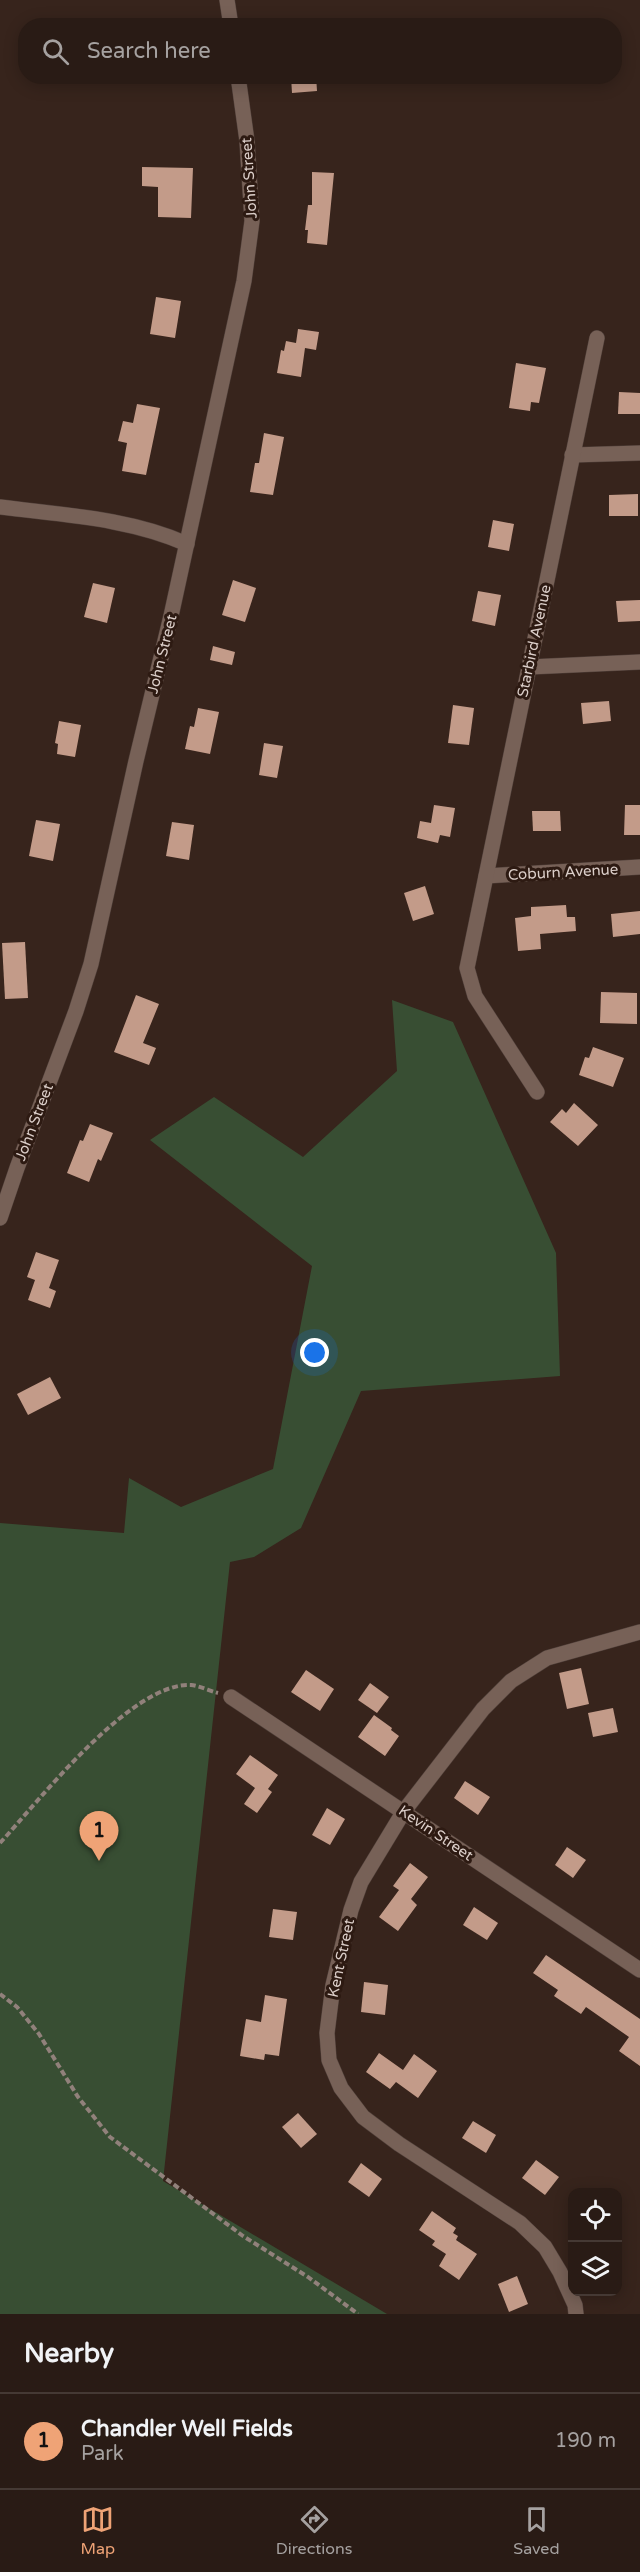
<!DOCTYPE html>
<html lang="en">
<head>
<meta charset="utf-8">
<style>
  :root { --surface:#291b15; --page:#31241e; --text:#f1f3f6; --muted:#a5a1a0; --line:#453934; --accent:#efa376 }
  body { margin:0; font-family:"Varela Round",sans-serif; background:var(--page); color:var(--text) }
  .controls { position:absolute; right:18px; bottom:18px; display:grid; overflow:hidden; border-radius:12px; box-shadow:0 3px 15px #0003 }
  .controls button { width:54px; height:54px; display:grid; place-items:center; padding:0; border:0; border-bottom:2px solid var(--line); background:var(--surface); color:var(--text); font:30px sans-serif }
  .you { position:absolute; left:315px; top:1353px; width:21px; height:21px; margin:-15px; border:4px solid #fff; border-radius:50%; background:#1a73e8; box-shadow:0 0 0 9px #1a73e833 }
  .badge { display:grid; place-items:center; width:39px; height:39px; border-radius:50%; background:var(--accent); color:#111; font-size:20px; font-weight:700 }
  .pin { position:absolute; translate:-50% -50px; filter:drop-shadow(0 2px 3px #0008) }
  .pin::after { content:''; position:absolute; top:32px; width:21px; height:18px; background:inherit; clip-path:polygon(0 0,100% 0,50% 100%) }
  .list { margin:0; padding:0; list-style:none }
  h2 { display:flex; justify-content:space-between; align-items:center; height:78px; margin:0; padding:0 24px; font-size:26px }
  h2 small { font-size:20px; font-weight:400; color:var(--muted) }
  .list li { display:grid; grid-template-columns:39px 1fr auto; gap:18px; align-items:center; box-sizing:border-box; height:96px; padding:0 24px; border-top:2px solid var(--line) }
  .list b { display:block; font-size:22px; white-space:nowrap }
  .list p { margin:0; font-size:20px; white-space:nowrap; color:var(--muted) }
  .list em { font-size:20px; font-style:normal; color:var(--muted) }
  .icon { flex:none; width:33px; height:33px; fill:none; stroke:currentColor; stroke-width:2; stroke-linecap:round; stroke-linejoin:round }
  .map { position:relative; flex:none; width:640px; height:2314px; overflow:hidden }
  .search { position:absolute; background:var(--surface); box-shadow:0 3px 15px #0003; left:18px; right:18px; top:18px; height:66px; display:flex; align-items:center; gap:15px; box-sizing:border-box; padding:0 21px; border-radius:24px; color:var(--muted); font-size:22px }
  .sheet { height:174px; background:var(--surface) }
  nav { display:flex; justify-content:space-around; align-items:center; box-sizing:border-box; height:84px; border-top:2px solid var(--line); background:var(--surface); font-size:16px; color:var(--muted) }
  nav a { display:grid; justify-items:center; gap:3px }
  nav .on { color:var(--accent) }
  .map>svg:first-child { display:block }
</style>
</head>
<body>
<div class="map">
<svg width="640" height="2314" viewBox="0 0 640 2314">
  <rect width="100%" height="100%" fill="#37241c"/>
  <path fill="#384e33" d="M392 1000 453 1022 556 1253 560 1376 361 1391 301 1528 254 1557 230 1562 163 2181 387 2314H0V1523L124 1533 129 1478 181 1507 273 1469 312 1266 150 1140 214 1097 303 1157 397 1071Z"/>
  <g fill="#c39b89">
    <path d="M291 76H316L317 91 292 93Z"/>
    <path d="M142 167 193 168 191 218 158 217V187L142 186Z"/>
    <path d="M312 172 334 173 327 245 307 243 308 230H305L308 205H312Z"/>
    <path d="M156 297 181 301 175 338 150 334Z"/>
    <path d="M298 329 319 332 316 350 305 348 301 377 277 373 281 350 284 351 286 341 296 343Z"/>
    <path d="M516 363 546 368 539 403 531 402 530 411 509 408Z"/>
    <path d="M619 392 640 393V414H618Z"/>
    <path d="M137 404 160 408 146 475 122 471 127 443 118 441 123 421 133 423Z"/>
    <path d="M264 433 284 437 273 495 250 492 255 463H259Z"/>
    <path d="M638 494V516H609V495Z"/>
    <path d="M493 520 514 524 509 551 488 547Z"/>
    <path d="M233 580 256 588 245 622 222 615Z"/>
    <path d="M93 583 115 588 107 623 84 617Z"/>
    <path d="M478 591 501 595 495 626 472 621Z"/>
    <path d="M640 600V621L618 622 616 601Z"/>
    <path d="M213 646 235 652 232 665 210 660Z"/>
    <path d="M609 701 611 721 583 724 581 703Z"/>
    <path d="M453 705 474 708 469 745 448 743Z"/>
    <path d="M198 708 219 712 210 754 185 749 190 726 194 727Z"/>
    <path d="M59 721 81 725 75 757 57 754 58 744 55 743Z"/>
    <path d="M264 743 283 746 277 778 259 775Z"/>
    <path d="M434 805 455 808 450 837 440 835 438 843 417 838 420 821 431 823Z"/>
    <path d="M625 805H640V835H624Z"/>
    <path d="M532 811H560L561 831H533Z"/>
    <path d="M36 820 60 824 53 861 29 856Z"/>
    <path d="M172 822 194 825 189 860 166 856Z"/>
    <path d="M425 886 434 914 413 921 404 893Z"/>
    <path d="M566 905 567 917H575L576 931 540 934 541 949 518 951 515 918 531 916V907Z"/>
    <path d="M640 911V934L613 937 611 914Z"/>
    <path d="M25 942 28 998 5 999 2 943Z"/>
    <path d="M601 992 637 993V1024L600 1023Z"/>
    <path d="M136 995 159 1004 143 1043 156 1048 149 1065 114 1052Z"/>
    <path d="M593 1047 624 1058 613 1087 579 1075 585 1057 589 1058Z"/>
    <path d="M574 1103 598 1125 578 1146 550 1122 562 1109 566 1113Z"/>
    <path d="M90 1124 113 1133 101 1161 98 1159 89 1182 67 1173 80 1140 83 1141Z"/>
    <path d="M36 1252 59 1260 49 1288 56 1291 50 1308 28 1300 35 1280 27 1277Z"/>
    <path d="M50 1377 61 1398 28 1415 17 1394Z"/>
    <path d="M581 1668 589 1704 567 1709 559 1673Z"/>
    <path d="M306 1670 334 1689 320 1711 291 1692Z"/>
    <path d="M370 1683 389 1697 377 1713 358 1700Z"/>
    <path d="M613 1708 618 1732 593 1737 588 1713Z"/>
    <path d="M374 1715 392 1728 391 1730 399 1736 385 1756 358 1737Z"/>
    <path d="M250 1755 278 1775 268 1789 272 1792 257 1813 244 1804 255 1788 236 1774Z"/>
    <path d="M465 1781 490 1797 478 1815 454 1798Z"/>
    <path d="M327 1808 345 1819 330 1845 312 1835Z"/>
    <path d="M567 1847 586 1860 573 1878 555 1865Z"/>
    <path d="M410 1863 428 1877 411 1899 417 1905 398 1931 379 1917 399 1890 393 1886Z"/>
    <path d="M474 1907 498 1923 487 1940 463 1925Z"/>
    <path d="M273 1909 297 1912 293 1940 269 1937Z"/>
    <path d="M546 1955 640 2019V2066L619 2051 629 2037 586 2007 581 2014 554 1996 558 1990 533 1973Z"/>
    <path d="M364 1982 388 1985 385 2015 361 2012Z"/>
    <path d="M265 1995 287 1999 279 2056 265 2054 264 2060 240 2056 246 2019 261 2022Z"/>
    <path d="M379 2053 403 2070 414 2054 437 2071 418 2098 396 2082 390 2089 366 2072Z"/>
    <path d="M298 2113 317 2134 301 2148 282 2127Z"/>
    <path d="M473 2121 496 2135 486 2153 462 2138Z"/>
    <path d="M536 2160 559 2177 545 2195 522 2178Z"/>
    <path d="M361 2163 382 2179 369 2197 348 2182Z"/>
    <path d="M432 2211 456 2228 453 2233 458 2236 456 2240 477 2254 459 2280 439 2266 446 2254 432 2245 435 2241 419 2230Z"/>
    <path d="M517 2276 528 2304 509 2312 498 2284Z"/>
  </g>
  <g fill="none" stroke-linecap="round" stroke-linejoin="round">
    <defs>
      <g id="minor">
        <path d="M227 0 231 26"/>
        <path d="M572 455 640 453"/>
        <path d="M0 507C62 515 129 518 187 544"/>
        <path d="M529 667 640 662"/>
        <path d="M486 876 640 867"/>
        <path d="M537 1092 475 996 467 968 597 338"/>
        <path d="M0 1218 17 1168 76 1011 91 964 136 761 171 616 244 281 252 221 247 141 238 76"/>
        <path d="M231 1697 640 1970"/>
        <path d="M576 2314 575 2305 560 2272 545 2247 520 2223 399 2144 363 2117 341 2088 329 2060 327 2033 333 1985 351 1910 361 1882 404 1811 483 1709 511 1681 547 1658 640 1632"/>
      </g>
    </defs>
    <use href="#minor" stroke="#4f3f39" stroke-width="16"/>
    <g stroke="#91817b" stroke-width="4" stroke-dasharray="6 3" stroke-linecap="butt">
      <path d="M0 1843C38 1802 131 1682 191 1685 200 1686 210 1691 218 1693"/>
      <path d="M0 1994 17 2007 39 2034 78 2097 110 2137 243 2236 308 2277 358 2314"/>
    </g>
    <use href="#minor" stroke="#776157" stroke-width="15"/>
  </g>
  <g text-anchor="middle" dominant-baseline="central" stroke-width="6" stroke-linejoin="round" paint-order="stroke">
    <g font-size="15" fill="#dbcec9" stroke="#2d1a12">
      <text transform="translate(249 178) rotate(-94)">John Street</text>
      <text transform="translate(534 641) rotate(-78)">Starbird Avenue</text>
      <text transform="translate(162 654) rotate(-76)">John Street</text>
      <text transform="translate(563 872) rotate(-3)">Coburn Avenue</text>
      <text transform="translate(34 1122) rotate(-69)">John Street</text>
      <text transform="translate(436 1833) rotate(34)">Kevin Street</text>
      <text transform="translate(341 1958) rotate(-78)">Kent Street</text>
    </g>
  </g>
</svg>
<div class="controls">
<button><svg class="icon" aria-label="locate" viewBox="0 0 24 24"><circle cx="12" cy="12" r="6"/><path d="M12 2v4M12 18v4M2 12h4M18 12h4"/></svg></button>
<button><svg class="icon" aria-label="layers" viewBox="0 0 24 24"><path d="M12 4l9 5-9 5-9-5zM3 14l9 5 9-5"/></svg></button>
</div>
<div class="you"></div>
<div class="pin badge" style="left:99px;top:1861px">1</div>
<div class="search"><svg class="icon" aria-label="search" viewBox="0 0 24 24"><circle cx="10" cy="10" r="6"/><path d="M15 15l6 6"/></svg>Search here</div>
</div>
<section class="sheet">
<h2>Nearby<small></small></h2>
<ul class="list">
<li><span class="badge">1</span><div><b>Chandler Well Fields</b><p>Park</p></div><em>190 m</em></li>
</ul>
</section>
<nav>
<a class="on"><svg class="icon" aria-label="map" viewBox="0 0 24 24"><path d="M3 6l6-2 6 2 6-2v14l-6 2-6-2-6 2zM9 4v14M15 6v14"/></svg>Map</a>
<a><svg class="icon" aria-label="directions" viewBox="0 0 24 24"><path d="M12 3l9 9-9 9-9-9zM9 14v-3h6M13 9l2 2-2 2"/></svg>Directions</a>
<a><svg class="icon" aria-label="saved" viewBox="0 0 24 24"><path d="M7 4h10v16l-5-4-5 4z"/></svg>Saved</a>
</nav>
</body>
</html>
